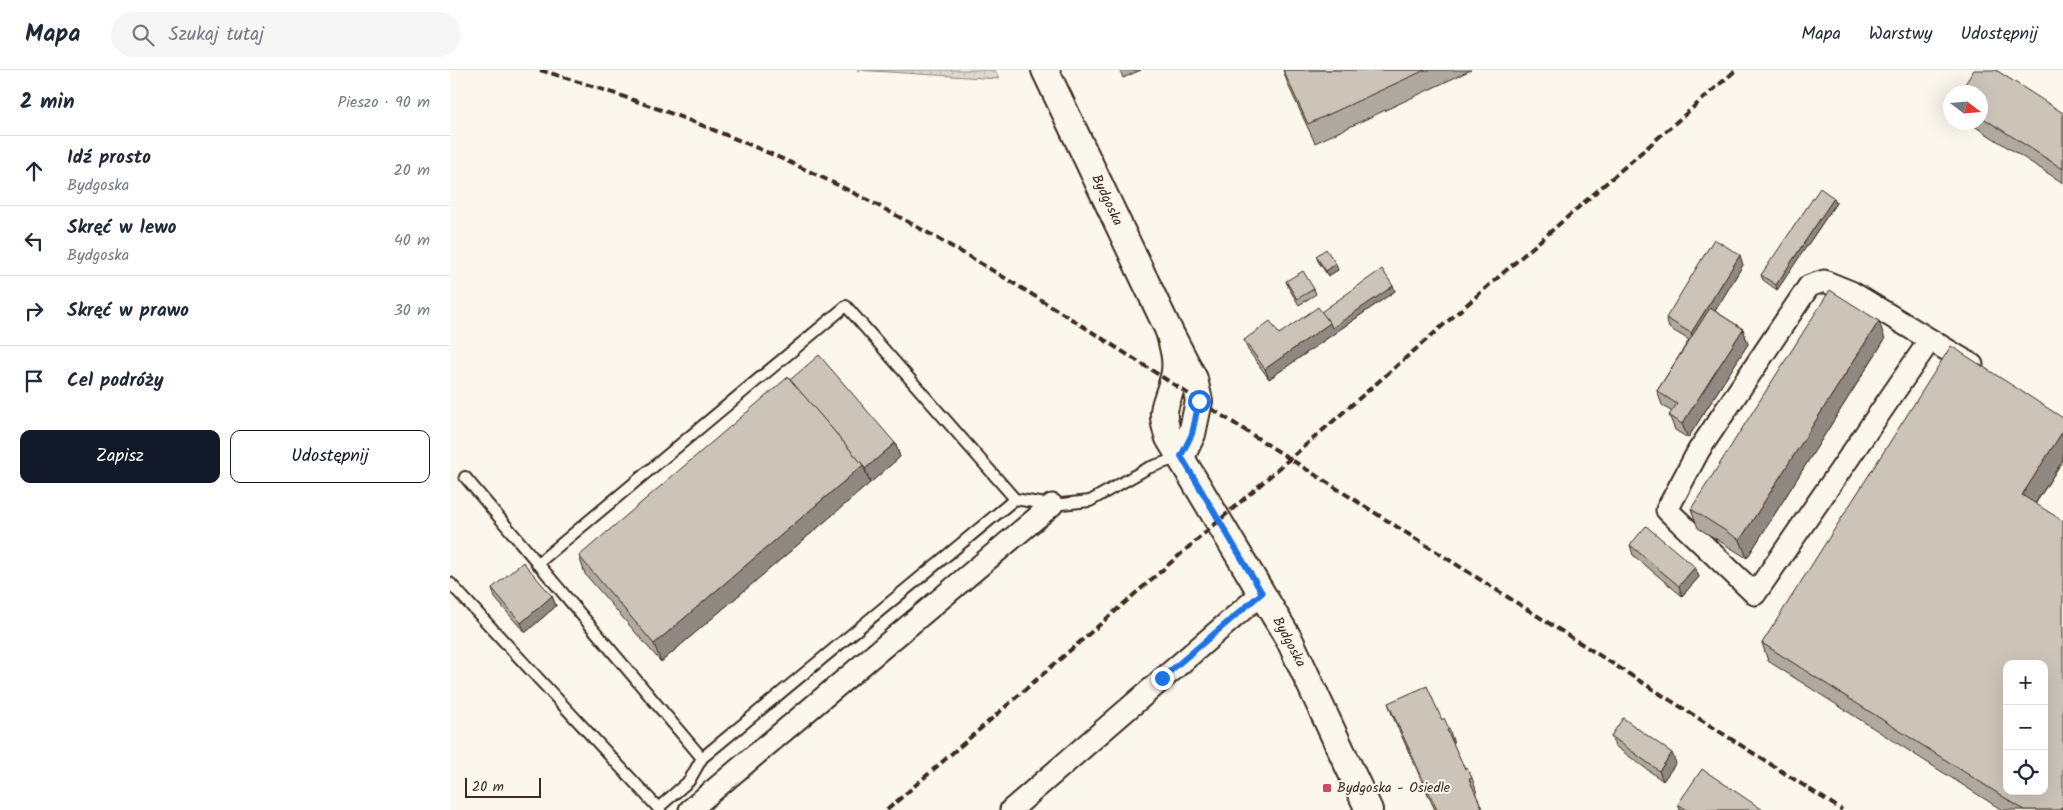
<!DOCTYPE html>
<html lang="pl">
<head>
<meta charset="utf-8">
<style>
  :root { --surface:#fff; --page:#f6f6f7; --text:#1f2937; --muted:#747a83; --line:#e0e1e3; --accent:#111827 }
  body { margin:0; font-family:Kalam,sans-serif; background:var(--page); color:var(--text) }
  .controls { position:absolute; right:15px; bottom:15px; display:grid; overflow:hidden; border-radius:10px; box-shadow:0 5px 20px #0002 }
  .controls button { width:45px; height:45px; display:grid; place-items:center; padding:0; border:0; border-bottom:1px solid var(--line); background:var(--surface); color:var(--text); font:25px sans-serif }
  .compass { position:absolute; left:1493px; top:15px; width:45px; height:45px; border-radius:50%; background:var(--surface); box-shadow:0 5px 20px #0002; rotate:106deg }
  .scale { position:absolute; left:15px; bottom:12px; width:76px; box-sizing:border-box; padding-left:5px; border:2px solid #3b2a1e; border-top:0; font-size:14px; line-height:18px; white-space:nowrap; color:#3b2a1e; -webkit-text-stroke:4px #fbf7ec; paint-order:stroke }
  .stop { position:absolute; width:15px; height:15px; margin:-11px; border:4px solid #1a73e8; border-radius:50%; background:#fff }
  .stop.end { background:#1a73e8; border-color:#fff; box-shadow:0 1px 5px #0008 }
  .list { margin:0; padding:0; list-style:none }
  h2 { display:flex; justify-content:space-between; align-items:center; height:65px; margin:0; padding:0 20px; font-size:21px }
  h2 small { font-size:16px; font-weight:400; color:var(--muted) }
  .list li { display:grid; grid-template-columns:32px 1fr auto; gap:15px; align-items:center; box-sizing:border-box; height:70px; padding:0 20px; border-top:1px solid var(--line) }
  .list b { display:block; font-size:19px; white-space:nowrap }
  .list p { margin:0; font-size:16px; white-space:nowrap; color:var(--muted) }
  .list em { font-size:16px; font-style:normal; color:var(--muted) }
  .actions { display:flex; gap:10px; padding:15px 20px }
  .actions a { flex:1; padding:11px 0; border:1px solid var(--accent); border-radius:10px; text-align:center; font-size:18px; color:var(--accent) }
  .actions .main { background:var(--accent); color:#fff }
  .icon { flex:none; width:28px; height:28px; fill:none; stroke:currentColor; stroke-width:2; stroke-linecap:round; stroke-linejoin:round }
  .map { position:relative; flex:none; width:1613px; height:740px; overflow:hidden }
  header { display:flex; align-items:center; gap:30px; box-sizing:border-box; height:70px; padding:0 25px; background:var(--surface); border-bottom:1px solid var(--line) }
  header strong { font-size:24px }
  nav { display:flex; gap:28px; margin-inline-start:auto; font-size:18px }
  .search { width:350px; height:45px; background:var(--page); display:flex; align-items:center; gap:12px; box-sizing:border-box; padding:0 18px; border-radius:28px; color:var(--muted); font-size:19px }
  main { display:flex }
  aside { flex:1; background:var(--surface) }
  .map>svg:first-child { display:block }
</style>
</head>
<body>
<header>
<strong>Mapa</strong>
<div class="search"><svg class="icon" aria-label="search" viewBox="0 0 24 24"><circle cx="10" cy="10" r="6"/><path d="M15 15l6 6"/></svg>Szukaj tutaj</div>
<nav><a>Mapa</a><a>Warstwy</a><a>Udostępnij</a></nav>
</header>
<main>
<aside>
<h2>2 min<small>Pieszo · 90 m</small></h2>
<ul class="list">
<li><svg class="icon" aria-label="ahead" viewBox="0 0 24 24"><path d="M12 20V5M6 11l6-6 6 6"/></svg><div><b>Idź prosto</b><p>Bydgoska</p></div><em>20 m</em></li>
<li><svg class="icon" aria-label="left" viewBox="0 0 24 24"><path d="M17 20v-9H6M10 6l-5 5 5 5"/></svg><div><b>Skręć w lewo</b><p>Bydgoska</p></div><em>40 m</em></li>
<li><svg class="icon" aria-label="right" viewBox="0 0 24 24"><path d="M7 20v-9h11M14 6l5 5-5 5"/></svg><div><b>Skręć w prawo</b></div><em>30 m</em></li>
<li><svg class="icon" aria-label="arrive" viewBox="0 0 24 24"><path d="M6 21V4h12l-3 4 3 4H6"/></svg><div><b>Cel podróży</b></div></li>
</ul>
<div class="actions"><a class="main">Zapisz</a><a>Udostępnij</a></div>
</aside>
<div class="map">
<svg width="1613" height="740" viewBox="0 0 1613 740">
  <defs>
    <pattern id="park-dots" width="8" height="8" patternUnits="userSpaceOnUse" patternTransform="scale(1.25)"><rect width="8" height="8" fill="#dfd9ce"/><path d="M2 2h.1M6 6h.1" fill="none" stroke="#c0bab0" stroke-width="1.8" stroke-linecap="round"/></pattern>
  </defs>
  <rect width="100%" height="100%" fill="#fbf7ec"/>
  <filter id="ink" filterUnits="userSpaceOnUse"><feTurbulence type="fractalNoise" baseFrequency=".02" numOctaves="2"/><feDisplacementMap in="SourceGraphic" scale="10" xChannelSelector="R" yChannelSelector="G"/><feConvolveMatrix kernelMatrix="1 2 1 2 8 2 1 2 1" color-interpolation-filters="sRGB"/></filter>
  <g filter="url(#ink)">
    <path fill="url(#park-dots)" stroke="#8d8276" d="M407 0H545L549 9Z"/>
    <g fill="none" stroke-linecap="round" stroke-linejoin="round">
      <defs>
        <g id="service">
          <path d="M15 407 252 688 565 429 602 435 640 431 698 398 730 387"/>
          <path d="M87 494 396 236 565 429"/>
          <path d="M0 513 210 740"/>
          <path d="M208 738 239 711 252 688"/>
        </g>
        <g id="minor">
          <path d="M1480 270 1305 524 1217 440 1249 380 1359 216 1374 211 1401 222 1522 295"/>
          <path d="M240 740 602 435"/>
          <path d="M561 740 812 523"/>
        </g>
        <g id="tertiary">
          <path d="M595 0 719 261 744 309 749 331 742 364 731 387"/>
          <path d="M719 261C723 276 728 292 724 307 717 337 708 336 719 368L840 571 919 740"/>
        </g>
      </defs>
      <use href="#service" stroke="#3b2a1e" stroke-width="14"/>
      <use href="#minor" stroke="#3b2a1e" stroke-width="25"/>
      <use href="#tertiary" stroke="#3b2a1e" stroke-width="30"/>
      <use href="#service" stroke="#fbf7ec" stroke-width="10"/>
      <use href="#minor" stroke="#fbf7ec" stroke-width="21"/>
      <use href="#tertiary" stroke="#fbf7ec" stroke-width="26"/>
      <g stroke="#3b2a1e" stroke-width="4" stroke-dasharray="8 4" stroke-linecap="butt">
        <path d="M90 0C211 36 329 82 440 142 568 211 689 293 812 371 1005 494 1199 616 1392 740"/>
        <path d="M437 740 1286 0"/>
      </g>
    </g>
    <g fill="#afa99f" stroke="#3b2a1e">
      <path d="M670 0H691L673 8Z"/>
      <path d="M833 0H1021L865 73 839 17Z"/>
      <path d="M1530 22 1613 43V113L1518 52H1530Z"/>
      <path d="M1384 128 1386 133 1327 220 1313 210 1311 205Z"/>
      <path d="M866 186 888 200 878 206 868 191Z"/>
      <path d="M1293 195 1265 241 1293 259 1298 274 1238 368 1225 360 1219 345 1222 342 1212 335 1207 321 1239 270 1219 258 1216 248Z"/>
      <path d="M836 211 864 219 866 224 849 235 838 217Z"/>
      <path d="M943 216 945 221 819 309 798 280 794 270 829 264 871 242Z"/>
      <path d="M1435 269 1297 488 1248 458 1241 439Z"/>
      <path d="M1613 348V390L1586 433 1613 740H1552L1318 591 1312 573Z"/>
      <path d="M445 373 450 387 211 592 135 504 129 486Z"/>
      <path d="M1180 475 1245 497 1249 507 1232 526 1183 485Z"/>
      <path d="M42 518 102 526 106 536 75 563 45 528Z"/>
      <path d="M938 633 992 650 999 659 1004 673 1003 674 1015 699 1022 708 1027 723H1025L1033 740H985L943 647Z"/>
      <path d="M1161 666 1226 693 1213 711 1165 676Z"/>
      <path d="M1228 734 1313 740H1230Z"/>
    </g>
    <g fill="#8f8982" stroke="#3b2a1e">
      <path d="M1384 128 1386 133 1327 220 1326 215Z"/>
      <path d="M1290 185 1293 195 1245 274 1241 263Z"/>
      <path d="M886 194 888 200 878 206 876 201Z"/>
      <path d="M943 216 945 221 819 309 815 299 880 253Z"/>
      <path d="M1429 251 1435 269 1297 488 1290 470Z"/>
      <path d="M1293 259 1298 274 1238 368 1232 354Z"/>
      <path d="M1613 361V390L1579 443 1572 425Z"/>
      <path d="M445 373 450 387 420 413 415 399Z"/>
      <path d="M413 395 420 413 211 592 204 574Z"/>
      <path d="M1245 497 1249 507 1232 526 1229 516Z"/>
      <path d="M102 526 106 536 75 563 71 553Z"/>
      <path d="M1222 683 1226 693 1213 711 1209 701Z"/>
    </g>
    <g fill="#ccc4b9" stroke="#3b2a1e" fill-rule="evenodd">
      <path d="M833 0H975L858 54Z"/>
      <path d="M1524 0H1546L1613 43V99L1530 46V22H1510Z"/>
      <path d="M1370 118 1384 128 1326 215 1311 205Z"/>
      <path d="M1264 169 1290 185 1241 263 1216 248Z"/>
      <path d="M876 179 886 194 876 201 866 186Z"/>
      <path d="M932 199 943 216 882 258 880 253 871 242Z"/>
      <path d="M853 201 864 219 847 229 836 211Z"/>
      <path d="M1380 220 1429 251 1290 470 1241 439Z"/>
      <path d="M868 237 880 253 815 299 794 270 820 251 829 264Z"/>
      <path d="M1260 238 1293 259 1232 354 1219 345 1227 334 1207 321Z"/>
      <path d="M1501 276 1613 348V361L1572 425 1613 451V735L1610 740H1574L1312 573ZM1557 594H1594V721H1557Z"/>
      <path d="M369 285 445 373 415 399 413 395 340 310Z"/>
      <path d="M338 307 413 395 204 574 129 486Z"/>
      <path d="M1196 456 1245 497 1229 516 1180 475Z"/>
      <path d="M73 492 102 526 71 553 42 518Z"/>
      <path d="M977 616 992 650 994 648 999 659 997 660 1015 699 1017 698 1022 708 1019 709 1033 740H987L938 633Z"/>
      <path d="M1173 648 1222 683 1209 701 1161 666Z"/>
      <path d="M1252 699 1313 740H1237L1228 734Z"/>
    </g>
  </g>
  <g fill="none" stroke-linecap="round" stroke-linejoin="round" filter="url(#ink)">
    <path stroke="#1a73e8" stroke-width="6" d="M712 608 812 523 731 386 742 364 749 331"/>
  </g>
  <rect fill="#d1495b" stroke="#fbf7ec" stroke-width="2" x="872" y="713" width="10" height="10" rx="2.5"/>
  <g text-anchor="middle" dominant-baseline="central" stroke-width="4" stroke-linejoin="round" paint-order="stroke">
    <g font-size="14" fill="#3b2a1e" stroke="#fbf7ec">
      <text transform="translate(657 130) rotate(65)">Bydgoska</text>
      <text transform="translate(839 572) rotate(62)">Bydgoska</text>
    </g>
    <g font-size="14" fill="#3b2a1e" stroke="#fbf7ec" text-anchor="start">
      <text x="887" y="718">Bydgoska - Osiedle</text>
    </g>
  </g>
</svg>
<div class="controls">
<button>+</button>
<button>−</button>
<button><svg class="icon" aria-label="locate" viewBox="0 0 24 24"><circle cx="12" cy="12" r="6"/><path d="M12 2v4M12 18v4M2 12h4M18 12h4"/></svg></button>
</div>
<svg class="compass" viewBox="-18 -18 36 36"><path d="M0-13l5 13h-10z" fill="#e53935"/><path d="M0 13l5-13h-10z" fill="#747a83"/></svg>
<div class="scale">20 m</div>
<div class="stop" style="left:749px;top:331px"></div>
<div class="stop end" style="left:712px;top:608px"></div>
</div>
</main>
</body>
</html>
